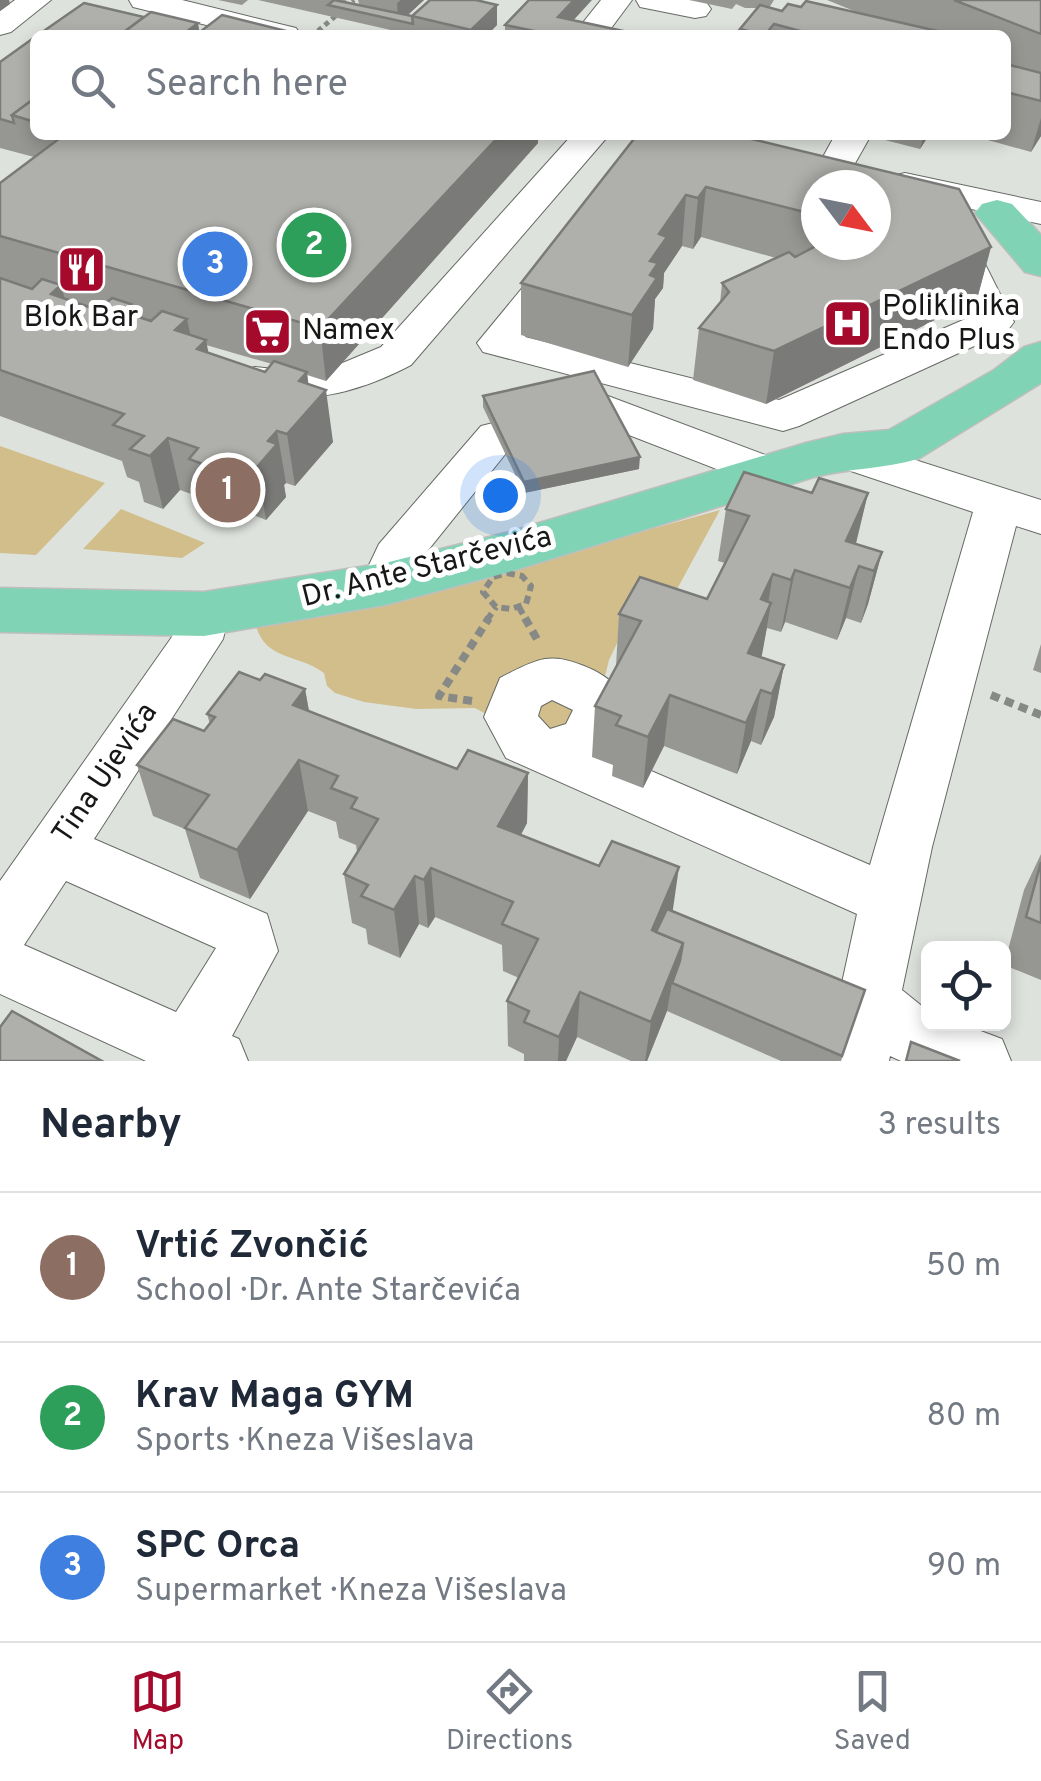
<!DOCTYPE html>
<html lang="en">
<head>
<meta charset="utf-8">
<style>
  :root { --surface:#fff; --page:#f2f2f3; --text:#1f2937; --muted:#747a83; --line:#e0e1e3; --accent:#a50a2c }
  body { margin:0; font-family:Overpass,sans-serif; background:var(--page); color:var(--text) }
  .controls { position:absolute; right:30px; bottom:30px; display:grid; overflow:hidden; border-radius:15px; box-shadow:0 5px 15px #0003 }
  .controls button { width:90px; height:90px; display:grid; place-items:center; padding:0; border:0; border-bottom:2px solid var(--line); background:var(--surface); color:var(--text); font:50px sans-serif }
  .compass { position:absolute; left:801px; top:170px; width:90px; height:90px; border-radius:50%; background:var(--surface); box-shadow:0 5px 15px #0003; rotate:122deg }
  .you { position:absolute; left:500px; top:495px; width:35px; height:35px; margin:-25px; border:8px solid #fff; border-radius:50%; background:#1a73e8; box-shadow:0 0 0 15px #1a73e833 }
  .badge { display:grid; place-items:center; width:65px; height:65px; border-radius:50%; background:var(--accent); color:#fff; font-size:32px; font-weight:700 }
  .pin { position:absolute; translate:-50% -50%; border:5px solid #fff; box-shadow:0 2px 10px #0006 }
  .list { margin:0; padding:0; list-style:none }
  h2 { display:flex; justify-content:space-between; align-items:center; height:130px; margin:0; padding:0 40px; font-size:42px }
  h2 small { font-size:32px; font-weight:400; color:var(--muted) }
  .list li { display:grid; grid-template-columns:65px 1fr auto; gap:30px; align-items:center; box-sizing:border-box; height:150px; padding:0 40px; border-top:2px solid var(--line) }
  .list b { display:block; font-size:38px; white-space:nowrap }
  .list p { margin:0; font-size:32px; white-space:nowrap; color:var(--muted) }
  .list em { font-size:32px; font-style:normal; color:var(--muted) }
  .icon { flex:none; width:55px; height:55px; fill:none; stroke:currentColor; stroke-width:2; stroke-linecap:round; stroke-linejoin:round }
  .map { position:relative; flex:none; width:1041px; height:1061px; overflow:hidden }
  .search { position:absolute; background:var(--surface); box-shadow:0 5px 15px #0003; left:30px; right:30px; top:30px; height:110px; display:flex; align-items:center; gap:25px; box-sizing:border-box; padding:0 35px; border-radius:15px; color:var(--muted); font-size:38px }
  .sheet { height:580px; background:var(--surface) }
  nav { display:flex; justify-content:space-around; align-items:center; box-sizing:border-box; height:140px; border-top:2px solid var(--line); background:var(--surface); font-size:28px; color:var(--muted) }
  nav a { display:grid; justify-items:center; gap:5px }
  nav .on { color:var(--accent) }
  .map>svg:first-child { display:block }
</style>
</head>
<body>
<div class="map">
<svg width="1041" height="1061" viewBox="0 0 1041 1061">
  <rect width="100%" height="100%" fill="#dee2dd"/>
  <g fill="#d1be8a">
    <path d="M0 446 105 483 36 555 0 553Z"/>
    <path d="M121 509 205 543 182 558 83 549Z"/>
    <path d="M720 510 676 591 622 633 609 660 605 676 607 691 591 737 517 731 475 708 416 709 364 702 335 693 327 686 324 673C299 654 266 661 256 626L551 557Z"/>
  </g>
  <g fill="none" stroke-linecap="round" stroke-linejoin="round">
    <defs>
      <g id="minor">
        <path d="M15 0H51L11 32 0 35V11Z"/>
        <path d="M129 0H182L296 28 301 35H247L133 7Z"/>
        <path d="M601 0H632L606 35H573Z"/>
        <path d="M636 0H697L706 2 711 9 706 16 695 18 640 7Z"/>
        <path d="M572 135H609L411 365C356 394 301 407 240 391L234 381 240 371 255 367 294 371 328 369 381 347Z"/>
        <path d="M835 135H871L849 174 836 177 823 174 818 166Z"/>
        <path d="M905 173 1041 202V224L892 192 887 184 892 176Z"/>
        <path d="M876 206 938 220 970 234 1014 322 1007 331 799 426 783 431 483 352 477 343 547 258 561 254 575 258 581 266 525 337 779 400 970 317 940 249 913 237 876 228Z"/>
        <path d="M608 396 784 462 791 473 784 484 768 489 593 421 586 411 593 401Z"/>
        <path d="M497 422 513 426 519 437 417 564 402 597 385 602 368 597 360 584 379 544 481 426Z"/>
        <path d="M843 437 1041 500V534L1016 526 932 847 902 990 928 1011V1024H962L1002 1039 1011 1061H901L890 1056 889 1061H825L857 914 506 758 484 717 500 678C514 671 529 662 545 659 559 657 571 661 584 666 629 684 638 714 607 752L870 865 973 512 827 463 820 452 827 441ZM552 700 573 710 566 724 550 729 538 716 541 706Z"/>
        <path d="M204 595 222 601 229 614 223 639 94 839 267 914 278 951 232 1036 239 1039 248 1061H146L0 994V881L174 634 186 601ZM66 881 216 948 176 1012 24 945Z"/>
      </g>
      <g id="major">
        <path d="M997 200 1012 204 1041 235V276L1025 272 975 213 982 204Z"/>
        <path d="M1041 342V383L918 459C884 469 849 468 814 477L509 572 385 605 204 636 0 632V588L204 592 385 563 509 532 806 443 843 434 889 430 994 370 1024 347Z"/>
      </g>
    </defs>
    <use href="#minor" stroke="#666a65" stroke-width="2"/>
    <use href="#major" stroke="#bebebe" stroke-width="3"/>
    <path stroke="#878986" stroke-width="5" stroke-dasharray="5 4" stroke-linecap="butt" d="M318 31 354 0"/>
    <g stroke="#878986" stroke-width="6" stroke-dasharray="8 5" stroke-linecap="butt">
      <path d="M507 573 522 576 531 586 526 604 511 609 496 607 483 592 493 577Z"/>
      <path d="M519 607 526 620"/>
      <path d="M487 620 496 607"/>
    </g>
    <g stroke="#878986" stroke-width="8" stroke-dasharray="9 6" stroke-linecap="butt">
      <path d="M525 618 538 641"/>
      <path d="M991 695 1041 715"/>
      <path d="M472 701 439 696 489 618"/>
    </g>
    <use href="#minor" fill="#fff" fill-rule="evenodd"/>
    <use href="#major" fill="#80d4b5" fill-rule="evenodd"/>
  </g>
  <g fill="#969793" fill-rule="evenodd">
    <path d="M218 0H248L242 5Z"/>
    <path d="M258 0H347L345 1 359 4 358 0H424L408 15 412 16 497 5V25L490 32 505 35V25L573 20 642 35H413Z"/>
    <path d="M689 0H774L769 8 782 11 801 7 859 13 827 0H1041V136L1031 152 970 135H1006V35H739L740 29 757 8H745L736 4 732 9Z"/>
    <path d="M35 37V135H538V143L326 381 307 375 308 384 333 442 295 486 286 483 284 485 286 497 266 520 243 511 232 523 200 512 197 496 180 490 163 509 144 502 139 482 127 477 122 461 0 416V183L34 157 0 148V62ZM206 345 272 364 265 372 208 352Z"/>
    <path d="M637 135H735L959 189 991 247 977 299 766 404 693 380 699 328 720 303 722 283 776 258 701 237 693 249 682 246 664 273 663 288 655 299 653 329 628 367 521 335V283ZM816 185H876V245H816Z"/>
    <path d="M874 135H929L920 149 873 137Z"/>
    <path d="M483 396 639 469 524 493 483 407Z"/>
    <path d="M812 493H868L856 544 882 552 868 604 861 623 846 618 837 640 785 622 781 632 767 628 761 657 784 665 774 717 761 745 751 741 737 774 664 746 643 788 612 776 613 765 592 757 595 706 617 666H616L619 614 707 599 725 563 718 561 726 509Z"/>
    <path d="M1041 644V673L1033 670Z"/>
    <path d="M305 689 309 711 457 769 528 773 527 823 521 835 672 912 865 990 841 1061H781L667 1011 647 1061H631L577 1037 566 1061H524V1054L508 1046 507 1001 519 978 503 971 502 945 435 917 428 928 419 924 400 958 368 944 366 929 352 923 344 874 357 852 356 845 339 838 336 822 308 811 250 899 200 878 185 829 153 816 137 765 204 731 210 724 207 714Z"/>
    <path d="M1041 854V980L1004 965 1024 890Z"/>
  </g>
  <g fill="#7a7b78">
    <path d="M0 0H9L10 4 0 11Z"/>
    <path d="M401 0H424L401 21H398L397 3Z"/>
    <path d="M574 0H592L560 35 558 17Z"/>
    <path d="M497 5V25L487 35H471V30Z"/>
    <path d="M198 23 200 35H182Z"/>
    <path d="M1041 118V136L1031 152Z"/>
    <path d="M500 135H538V143L326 381 320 328Z"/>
    <path d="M924 135H929L920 149Z"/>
    <path d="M706 187 701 237 693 249 698 198Z"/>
    <path d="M686 195 682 246 664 273 663 288 655 299 653 329 628 367 632 315 659 234Z"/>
    <path d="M991 247 977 299 766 404 774 351Z"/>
    <path d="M61 285 75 337 51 294Z"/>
    <path d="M131 304 144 356 123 312Z"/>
    <path d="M187 319 198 371 175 330Z"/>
    <path d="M206 340 216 392 197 349Z"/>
    <path d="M307 372 311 406 326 390 333 442 295 486 287 434 299 381Z"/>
    <path d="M277 431 286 483 284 485 286 497 266 520 257 467 268 441Z"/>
    <path d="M168 438 180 490 163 509 150 456Z"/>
    <path d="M640 457 639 469 524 493V482Z"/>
    <path d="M232 458 243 511 232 523 221 471Z"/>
    <path d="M868 493 855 546 846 541Z"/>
    <path d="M882 552 868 604 861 623 874 571Z"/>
    <path d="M859 566 846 618 837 640 850 588Z"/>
    <path d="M795 570 785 622 781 632 791 580Z"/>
    <path d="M773 574 766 615 771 603 762 655 739 704 748 653 761 599Z"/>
    <path d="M784 665 774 717 761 745 772 694Z"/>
    <path d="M305 689 314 740 293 705Z"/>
    <path d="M761 690 751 741 737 774 746 723Z"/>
    <path d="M670 695 664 746 643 788 648 737Z"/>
    <path d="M299 760 308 811 250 899 237 850Z"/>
    <path d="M528 773 527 823 499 875 498 826Z"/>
    <path d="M679 867 672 916 657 951 652 930Z"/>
    <path d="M431 868 435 917 428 928 424 880Z"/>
    <path d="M415 876 419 924 400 958 394 910Z"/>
    <path d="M683 943 676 985 672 983 667 1011 647 1061H645L651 1022Z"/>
    <path d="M580 992 577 1037 566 1061H558L559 1037Z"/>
  </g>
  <g fill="#afb0ab" stroke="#7a7b78" stroke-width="2.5">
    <path d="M334 0 412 16 413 24 328 5Z"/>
    <path d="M430 0H476L497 5 471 30 412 16Z"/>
    <path d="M529 0H574L558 17 642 35H542L544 33 505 25Z"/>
    <path d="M954 0H1041V34Z"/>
    <path d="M806 1 955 35H815L774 24 765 35 740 29 760 5 782 11 788 4 801 7Z"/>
    <path d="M84 3 144 17 120 35H38Z"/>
    <path d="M151 12 198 23 182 35H120Z"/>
    <path d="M222 15 302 35H196Z"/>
    <path d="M481 30 505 35H477Z"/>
    <path d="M35 37V98L12 115 14 123 0 119V62Z"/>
    <path d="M1006 64 1041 73V101L1006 92Z"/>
    <path d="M35 98V122L12 115Z"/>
    <path d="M64 135H500L320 328 0 236V183Z"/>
    <path d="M637 135H735L959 189 991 247 774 351 699 328 729 292 722 283 789 252 795 257 818 245H876V185H816V215L706 187 698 198 686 195 659 234 667 237 650 261 658 263 650 275 657 278 632 315 521 283Z"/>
    <path d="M0 278 32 289 42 279 61 285 51 294 98 310 112 298 131 304 123 312 151 321 162 311 187 319 175 330 206 340 197 349 265 372 274 361 307 372 299 381 326 390 287 434 277 431 268 441 277 444 257 467 232 458 221 471 189 459 198 448 168 438 150 456 130 449 144 436 113 425 124 414 0 370Z"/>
    <path d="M594 371 640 457 524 482 483 396Z"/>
    <path d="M744 472 812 493 819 478 868 493 846 541 882 552 874 571 859 566 850 588 795 570 791 580 773 574 761 599 771 603 748 653 784 665 772 694 761 690 746 723 670 695 648 737 616 725 621 716 595 706 641 621 619 614 640 577 707 599 749 516 726 509Z"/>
    <path d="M239 672 260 680 265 674 305 689 293 705 457 769 468 750 528 773 498 826 599 866 612 841 679 867 652 930 683 943 651 1022 580 992 559 1037 524 1022 529 1011 507 1001 538 939 502 924 513 902 431 868 424 880 415 876 394 910 361 896 368 885 344 874 378 819 351 808 357 798 331 788 338 776 299 760 237 850 185 828 209 795 137 765 173 719 204 731 215 717 207 714Z"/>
    <path d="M1041 862V923L1026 917Z"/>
    <path d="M667 909 865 990 842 1056 672 983 680 961 683 943 656 932Z"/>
    <path d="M12 1011 102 1061H0V1027Z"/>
    <path d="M911 1042 960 1061H906Z"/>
  </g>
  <defs>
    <symbol id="restaurant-square" viewBox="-11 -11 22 22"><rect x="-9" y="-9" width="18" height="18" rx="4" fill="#a50a2c" stroke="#fff"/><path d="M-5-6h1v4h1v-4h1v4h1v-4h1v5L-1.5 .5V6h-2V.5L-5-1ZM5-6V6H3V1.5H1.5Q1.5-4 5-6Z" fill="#fff"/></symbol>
    <symbol id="hospital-square" viewBox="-11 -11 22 22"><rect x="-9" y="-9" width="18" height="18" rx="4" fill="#a50a2c" stroke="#fff"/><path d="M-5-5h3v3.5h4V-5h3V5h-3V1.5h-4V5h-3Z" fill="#fff"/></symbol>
    <symbol id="supermarket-square" viewBox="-11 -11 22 22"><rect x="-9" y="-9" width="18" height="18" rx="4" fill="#a50a2c" stroke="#fff"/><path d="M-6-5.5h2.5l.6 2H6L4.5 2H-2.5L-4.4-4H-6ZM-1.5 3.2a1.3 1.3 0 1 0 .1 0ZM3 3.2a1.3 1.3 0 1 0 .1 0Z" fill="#fff"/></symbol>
  </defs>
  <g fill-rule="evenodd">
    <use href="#restaurant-square" x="54" y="242" width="55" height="55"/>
    <use href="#hospital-square" x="820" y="296" width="55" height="55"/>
    <use href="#supermarket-square" x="240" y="304" width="55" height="55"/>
  </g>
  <g text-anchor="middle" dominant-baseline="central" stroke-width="10" stroke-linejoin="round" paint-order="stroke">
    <g font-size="30" fill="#171816" stroke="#fff" text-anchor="start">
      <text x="882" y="307">Poliklinika<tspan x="882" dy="34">Endo Plus</tspan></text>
      <text x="81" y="318" text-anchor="middle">Blok Bar</text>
      <text x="302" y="331">Namex</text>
    </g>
    <g font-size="30" fill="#171816" stroke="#fff">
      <text transform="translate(427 568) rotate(-14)">Dr. Ante Starčevića</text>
      <text transform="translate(106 774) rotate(-56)">Tina Ujevića</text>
    </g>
  </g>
</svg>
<div class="controls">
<button><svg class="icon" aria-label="locate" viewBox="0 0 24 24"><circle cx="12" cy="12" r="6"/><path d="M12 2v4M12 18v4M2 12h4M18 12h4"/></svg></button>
</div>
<svg class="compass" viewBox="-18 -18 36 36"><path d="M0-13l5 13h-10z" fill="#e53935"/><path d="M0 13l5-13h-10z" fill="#747a83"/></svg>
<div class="you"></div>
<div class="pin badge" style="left:228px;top:490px;background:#8d6e63">1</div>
<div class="pin badge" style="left:314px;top:245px;background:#2e9e5b">2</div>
<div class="pin badge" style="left:215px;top:264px;background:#3f7fe0">3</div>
<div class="search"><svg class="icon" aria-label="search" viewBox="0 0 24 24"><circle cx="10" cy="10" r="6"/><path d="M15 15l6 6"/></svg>Search here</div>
</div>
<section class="sheet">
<h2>Nearby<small>3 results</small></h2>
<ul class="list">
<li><span class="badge" style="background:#8d6e63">1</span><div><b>Vrtić Zvončić</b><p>School · Dr. Ante Starčevića</p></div><em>50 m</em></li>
<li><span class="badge" style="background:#2e9e5b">2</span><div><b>Krav Maga GYM</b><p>Sports · Kneza Višeslava</p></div><em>80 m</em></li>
<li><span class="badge" style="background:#3f7fe0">3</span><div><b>SPC Orca</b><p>Supermarket · Kneza Višeslava</p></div><em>90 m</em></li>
</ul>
</section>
<nav>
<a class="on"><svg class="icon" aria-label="map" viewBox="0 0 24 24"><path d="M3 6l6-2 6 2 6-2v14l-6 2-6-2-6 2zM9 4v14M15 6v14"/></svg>Map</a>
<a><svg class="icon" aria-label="directions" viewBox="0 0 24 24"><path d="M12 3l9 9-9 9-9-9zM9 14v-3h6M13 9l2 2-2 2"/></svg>Directions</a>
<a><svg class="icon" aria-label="saved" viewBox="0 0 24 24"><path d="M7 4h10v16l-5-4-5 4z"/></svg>Saved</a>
</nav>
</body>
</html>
